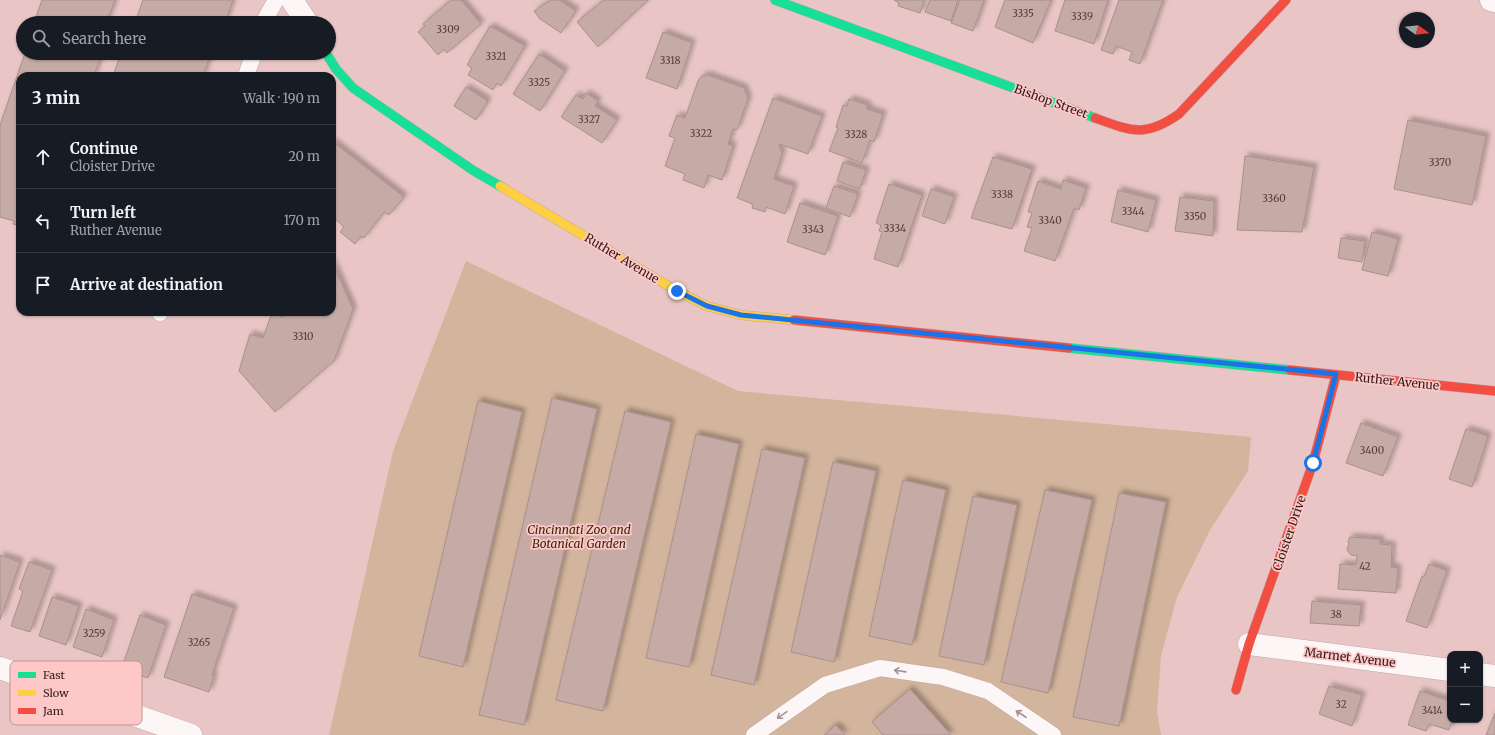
<!DOCTYPE html>
<html lang="en">
<head>
<meta charset="utf-8">
<style>
  :root { --surface:#171b24; --page:#242831; --text:#f1f3f6; --muted:#9ea1a6; --line:#363941 }
  body { margin:0; font-family:Merriweather,serif; background:var(--page); color:var(--text) }
  .controls { position:absolute; right:12px; bottom:12px; display:grid; overflow:hidden; border-radius:8px; box-shadow:0 1px 3px #0004 }
  .controls button { width:36px; height:36px; display:grid; place-items:center; padding:0; border:0; border-bottom:1px solid var(--line); background:var(--surface); color:var(--text); font:20px sans-serif }
  .compass { position:absolute; left:1399px; top:12px; width:36px; height:36px; border-radius:50%; background:var(--surface); box-shadow:0 1px 3px #0004; rotate:105deg }
  .stop { position:absolute; width:12px; height:12px; margin:-9px; border:3px solid #1a73e8; border-radius:50%; background:#fff }
  .stop.end { background:#1a73e8; border-color:#fff; box-shadow:0 1px 4px #0008 }
  .list { margin:0; padding:0; list-style:none }
  h2 { display:flex; justify-content:space-between; align-items:center; height:52px; margin:0; padding:0 16px; font-size:17px }
  h2 small { font-size:13px; font-weight:400; color:var(--muted) }
  .list li { display:grid; grid-template-columns:26px 1fr auto; gap:12px; align-items:center; box-sizing:border-box; height:64px; padding:0 16px; border-top:1px solid var(--line) }
  .list b { display:block; font-size:15px; white-space:nowrap }
  .list p { margin:0; font-size:13px; white-space:nowrap; color:var(--muted) }
  .list em { font-size:13px; font-style:normal; color:var(--muted) }
  .icon { flex:none; width:22px; height:22px; fill:none; stroke:currentColor; stroke-width:2; stroke-linecap:round; stroke-linejoin:round }
  .map { position:relative; flex:none; width:1495px; height:735px; overflow:hidden }
  .search { position:absolute; background:var(--surface); box-shadow:0 1px 3px #0004; left:16px; top:16px; width:320px; height:44px; display:flex; align-items:center; gap:10px; box-sizing:border-box; padding:0 14px; border-radius:22px; color:var(--muted); font-size:15px }
  .panel { position:absolute; background:var(--surface); box-shadow:0 1px 3px #0004; left:16px; top:72px; width:320px; height:244px; border-radius:12px }
  .map>svg:first-child { display:block }
</style>
</head>
<body>
<div class="map">
<svg width="1495" height="735" viewBox="0 0 1495 735">
  <defs>
    <filter id="shadow"><feDropShadow dx="3.5" dy="-3.5" stdDeviation="2" flood-color="#0004"/></filter>
  </defs>
  <rect width="100%" height="100%" fill="#e9c6c5"/>
  <path fill="#d3b49c" d="M466 261 738 391 1251 437 1248 471 1210 530 1177 597 1161 656 1157 712 1161 735H329L393 451Z"/>
  <g fill="#c5aaa6" stroke="#aa908c" filter="url(#shadow)">
    <path d="M42 0H115L106 23H34Z"/>
    <path d="M143 0H233L225 22 222 21 221 23H135Z"/>
    <path d="M451 0H461L481 24 447 53 444 49 438 55 418 32 425 26 423 24Z"/>
    <path d="M551 0H559L576 11 561 33 540 19 534 11Z"/>
    <path d="M604 0H648L598 47 577 22Z"/>
    <path d="M894 0H924L920 13 898 6 899 3Z"/>
    <path d="M930 0H958L951 21 925 12Z"/>
    <path d="M960 0H984L973 31 951 23Z"/>
    <path d="M1005 0H1051L1033 43 995 27Z"/>
    <path d="M1065 0H1108L1094 44 1055 31Z"/>
    <path d="M1119 0H1163L1140 64 1129 60 1132 52 1116 46 1113 54 1101 50Z"/>
    <path d="M490 26 525 46 501 86 497 83 493 90 468 75 472 68 467 65Z"/>
    <path d="M663 32 692 43 677 89 646 78Z"/>
    <path d="M25 53H102L94 76H20V226L13 224 14 221 0 217V125Z"/>
    <path d="M125 53H211L203 76H113L119 59 123 60Z"/>
    <path d="M539 54 565 71 540 111 513 94Z"/>
    <path d="M708 75 744 88 748 99 737 130 733 129 728 144 733 146 722 180 708 175 704 188 683 180 685 174 665 166 675 138 669 136 677 115 685 118 698 81 702 76Z"/>
    <path d="M466 87 488 101 476 120 454 106Z"/>
    <path d="M586 93 598 101 595 106 617 120 602 143 561 117 576 95 583 99Z"/>
    <path d="M773 98 822 116 808 154 779 144 782 154 774 179 794 186 785 214 766 207 765 212 752 208 753 205 750 203 737 198Z"/>
    <path d="M849 99 868 105 867 109 883 114 874 142 870 140 862 163 829 151 838 128 836 127 843 105 847 106Z"/>
    <path d="M1408 120 1486 136 1472 205 1394 189Z"/>
    <path d="M332 141 404 197 389 215 384 212 364 238 361 236 355 244 340 232 344 227 335 219 332 223Z"/>
    <path d="M1245 156 1314 167 1302 232 1237 230Z"/>
    <path d="M993 157 1032 169 1012 229 971 218Z"/>
    <path d="M843 162 866 170 860 189 837 181Z"/>
    <path d="M1063 180 1086 188 1079 210 1074 208 1055 261 1024 251 1032 228 1027 227 1032 213 1028 212 1038 181 1061 189Z"/>
    <path d="M889 184 922 195 898 267 874 259 882 232 879 231 881 225 876 223Z"/>
    <path d="M834 186 858 194 850 217 826 208Z"/>
    <path d="M931 189 954 197 945 224 922 216Z"/>
    <path d="M1118 190 1156 200 1148 232 1111 222Z"/>
    <path d="M1180 197 1214 201 1213 236 1175 231Z"/>
    <path d="M800 203 838 216 825 255 787 242Z"/>
    <path d="M1372 232 1398 239 1388 276 1362 270Z"/>
    <path d="M1341 238 1365 241 1362 262 1338 258Z"/>
    <path d="M332 262 353 309 334 361 275 412 239 371 250 334 263 338 272 313 283 317 284 312H332Z"/>
    <path d="M552 398 597 409 524 725 479 715Z"/>
    <path d="M478 401 522 412 463 667 419 656Z"/>
    <path d="M625 411 671 422 603 711 556 700Z"/>
    <path d="M1361 423 1398 437 1383 476 1346 463Z"/>
    <path d="M1466 429 1488 436 1472 487 1449 479Z"/>
    <path d="M696 434 739 444 689 667 646 658Z"/>
    <path d="M762 449 805 458 754 685 711 675Z"/>
    <path d="M833 462 876 471 834 662 791 652Z"/>
    <path d="M903 480 946 490 912 645 869 636Z"/>
    <path d="M1045 490 1092 500 1048 693 1001 682Z"/>
    <path d="M1119 493 1166 502 1119 726 1073 717Z"/>
    <path d="M973 496 1017 505 984 665 939 656Z"/>
    <path d="M1350 537 1380 539V544L1392 545 1391 567 1398 568 1396 593 1338 589 1340 564 1356 565 1357 556 1351 555 1347 550 1349 544 1348 541Z"/>
    <path d="M0 555 20 562 0 620Z"/>
    <path d="M29 562 52 570 30 632 11 626 23 591 19 589Z"/>
    <path d="M1429 564 1447 571 1427 628 1406 621 1422 576 1424 577Z"/>
    <path d="M192 594 234 608 212 675 214 676 209 692 164 677Z"/>
    <path d="M52 597 79 606 66 645 39 636Z"/>
    <path d="M1312 601 1361 605 1359 626 1310 623Z"/>
    <path d="M86 609 114 620 102 657 73 647Z"/>
    <path d="M140 615 166 625 148 678 121 670Z"/>
    <path d="M1329 686 1362 695 1352 726 1319 714Z"/>
    <path d="M910 689 951 735H883L872 722Z"/>
    <path d="M1420 691 1450 701V720H1452L1449 730 1429 724 1426 731 1408 725Z"/>
    <path d="M1495 713V735H1486Z"/>
    <path d="M836 725 845 735H824Z"/>
  </g>
  <g fill="none" stroke-linecap="round" stroke-linejoin="round">
    <defs>
      <g id="lane">
        <path d="M263 23 276 0"/>
        <path d="M246 76 254 53"/>
        <path d="M160 313V312"/>
        <path d="M754 735 825 685 880 668 943 677 988 691 1053 735"/>
      </g>
      <g id="street">
        <path d="M292 0 307 23"/>
        <path d="M1491 0 1495 1"/>
        <path d="M1249 644 1450 670"/>
        <path d="M0 668 191 735"/>
        <path d="M1480 674 1495 676"/>
      </g>
      <g id="fast">
        <path d="M775 0 1095 118"/>
        <path d="M326 53 336 69 353 88 474 171 500 186"/>
        <path d="M1069 348 1290 370"/>
      </g>
      <path id="slow" d="M500 186 677 291 707 306 741 315 794 320"/>
      <g id="jam">
        <path d="M1095 118C1131 131 1145 138 1179 114L1286 0"/>
        <path d="M794 320 1069 348"/>
        <path d="M1290 370 1495 391"/>
        <path d="M1236 690 1249 644 1313 463 1336 375"/>
      </g>
    </defs>
    <use href="#lane" stroke="#c2a7a6" stroke-width="17"/>
    <use href="#street" stroke="#c2a7a6" stroke-width="23"/>
    <use href="#fast" stroke="#c2a7a6" stroke-width="10"/>
    <use href="#slow" stroke="#c2a7a6" stroke-width="10"/>
    <use href="#jam" stroke="#c2a7a6" stroke-width="10"/>
    <use href="#lane" stroke="#fcf6f6" stroke-width="16"/>
    <use href="#street" stroke="#fcf6f6" stroke-width="22"/>
    <use href="#fast" stroke="#16e098" stroke-width="9"/>
    <use href="#slow" stroke="#ffcf43" stroke-width="9"/>
    <use href="#jam" stroke="#f24e42" stroke-width="9"/>
  </g>
  <defs><path id="oneway-shaft" d="M-6 0H5M1.5-3L5.5 0L1.5 3" fill="none" stroke-width="1.6" stroke-linecap="round" stroke-linejoin="round"/></defs>
  <g stroke="#a19393">
    <use href="#oneway-shaft" transform="translate(900 671) rotate(-172)"/>
    <use href="#oneway-shaft" transform="translate(1021 714) rotate(-147)"/>
    <use href="#oneway-shaft" transform="translate(782 715) rotate(145)"/>
  </g>
  <g fill="none" stroke-linecap="round" stroke-linejoin="round">
    <path stroke="#1a73e8" stroke-width="5" d="M677 291 707 306 741 315 1336 374 1313 463"/>
  </g>
  <g text-anchor="middle" dominant-baseline="central" stroke-width="3.5" stroke-linejoin="round" paint-order="stroke">
    <g font-size="10" fill="#563d3c">
      <text x="1023" y="13">3335</text>
      <text x="1082" y="16">3339</text>
      <text x="448" y="29">3309</text>
      <text x="496" y="56">3321</text>
      <text x="670" y="60">3318</text>
      <text x="539" y="82">3325</text>
      <text x="589" y="119">3327</text>
      <text x="701" y="133">3322</text>
      <text x="856" y="134">3328</text>
      <text x="1440" y="162">3370</text>
      <text x="1002" y="194">3338</text>
      <text x="1274" y="198">3360</text>
      <text x="1133" y="211">3344</text>
      <text x="1195" y="216">3350</text>
      <text x="1050" y="220">3340</text>
      <text x="895" y="228">3334</text>
      <text x="813" y="229">3343</text>
      <text x="303" y="336">3310</text>
      <text x="1372" y="450">3400</text>
      <text x="1365" y="566">42</text>
      <text x="1336" y="614">38</text>
      <text x="94" y="633">3259</text>
      <text x="199" y="642">3265</text>
      <text x="1341" y="704">32</text>
      <text x="1432" y="710">3414</text>
    </g>
    <g font-size="12" fill="#311919" stroke="#fdc8c7">
      <text transform="translate(1051 101) rotate(20)">Bishop Street</text>
      <text transform="translate(622 258) rotate(31)">Ruther Avenue</text>
      <text transform="translate(1397 381) rotate(6)">Ruther Avenue</text>
      <text transform="translate(1289 533) rotate(-71)">Cloister Drive</text>
      <text transform="translate(1350 657) rotate(7)">Marmet Avenue</text>
    </g>
    <g font-size="12" font-style="italic" fill="#392705" stroke="#fdc8c7">
      <text x="579" y="529">Cincinnati Zoo and<tspan x="579" dy="14">Botanical Garden</tspan></text>
    </g>
  </g>
  <rect x="10" y="661" width="132" height="64" rx="6" fill="#fdc8c7" stroke="#c09493" stroke-width="1"/>
  <rect x="18" y="672" width="18" height="6" fill="#16e098"/>
  <rect x="18" y="690" width="18" height="6" fill="#ffcf43"/>
  <rect x="18" y="708" width="18" height="6" fill="#f24e42"/>
  <g font-size="11" fill="#311919">
    <text x="43" y="679">Fast</text>
    <text x="43" y="697">Slow</text>
    <text x="43" y="715">Jam</text>
  </g>
</svg>
<div class="controls">
<button>+</button>
<button>−</button>
</div>
<svg class="compass" viewBox="-18 -18 36 36"><path d="M0-13l5 13h-10z" fill="#e53935"/><path d="M0 13l5-13h-10z" fill="#9ea1a6"/></svg>
<div class="stop" style="left:1313px;top:463px"></div>
<div class="stop end" style="left:677px;top:291px"></div>
<div class="search"><svg class="icon" aria-label="search" viewBox="0 0 24 24"><circle cx="10" cy="10" r="6"/><path d="M15 15l6 6"/></svg>Search here</div>
<section class="panel">
<h2>3 min<small>Walk · 190 m</small></h2>
<ul class="list">
<li><svg class="icon" aria-label="ahead" viewBox="0 0 24 24"><path d="M12 20V5M6 11l6-6 6 6"/></svg><div><b>Continue</b><p>Cloister Drive</p></div><em>20 m</em></li>
<li><svg class="icon" aria-label="left" viewBox="0 0 24 24"><path d="M17 20v-9H6M10 6l-5 5 5 5"/></svg><div><b>Turn left</b><p>Ruther Avenue</p></div><em>170 m</em></li>
<li><svg class="icon" aria-label="arrive" viewBox="0 0 24 24"><path d="M6 21V4h12l-3 4 3 4H6"/></svg><div><b>Arrive at destination</b></div></li>
</ul>
</section>
</div>
</body>
</html>
